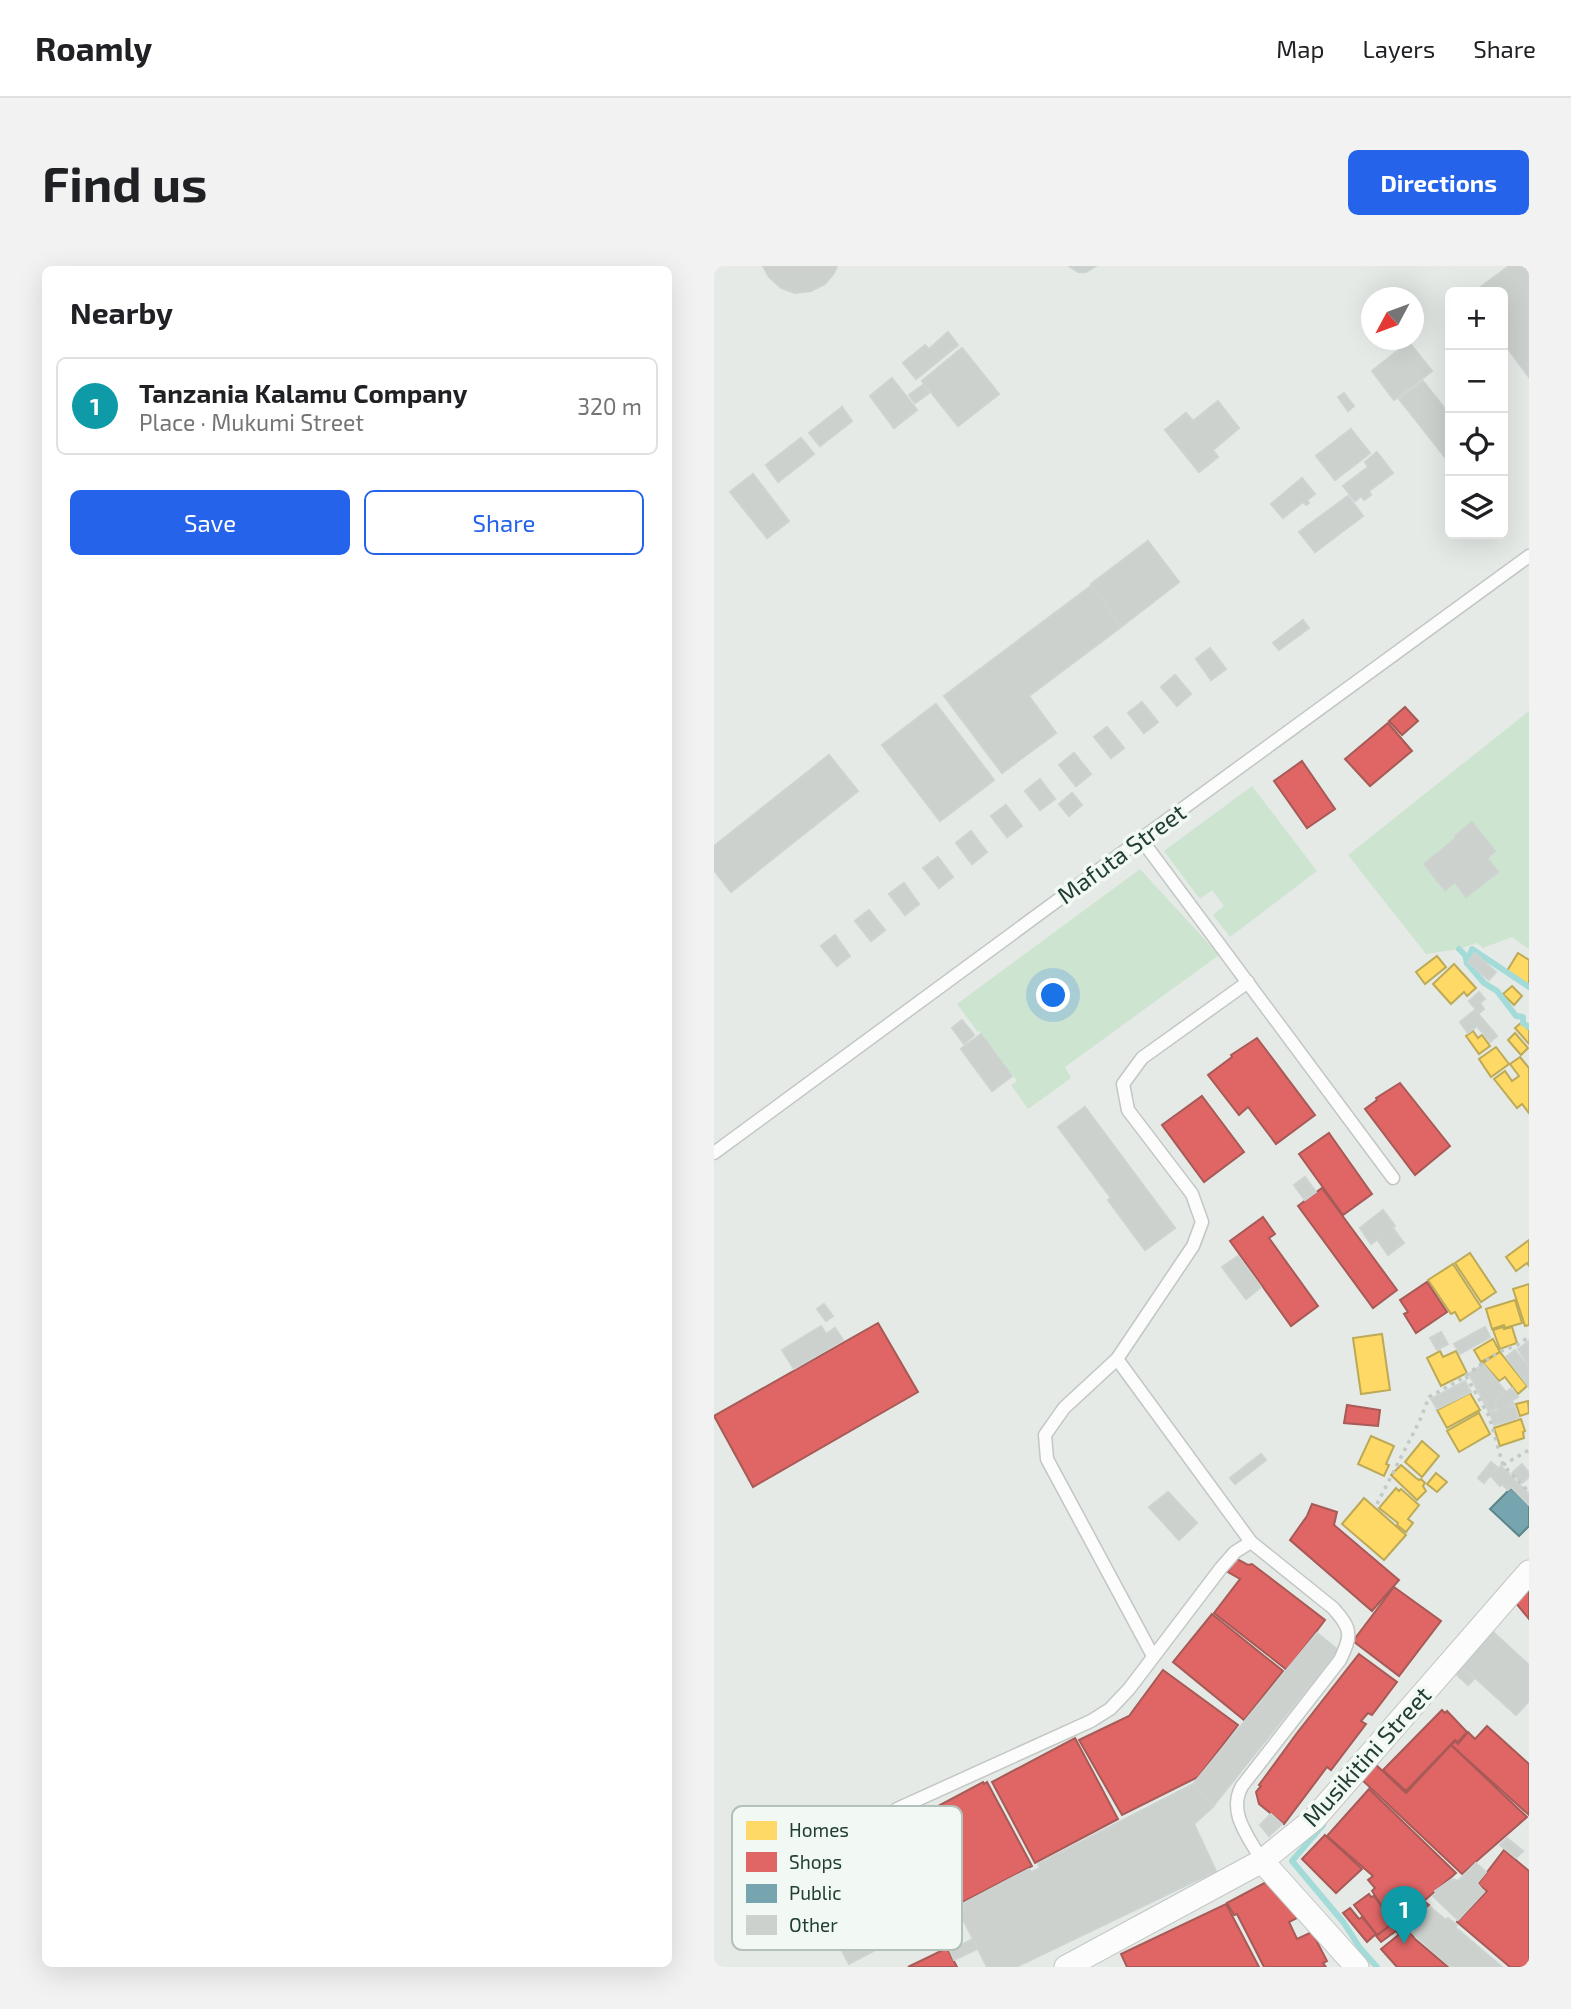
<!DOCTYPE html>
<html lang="en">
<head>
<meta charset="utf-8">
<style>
  :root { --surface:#fff; --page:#f2f2f2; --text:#202124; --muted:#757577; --line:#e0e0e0; --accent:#2563eb }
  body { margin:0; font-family:"Exo 2",sans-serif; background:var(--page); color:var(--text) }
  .controls { position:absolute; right:21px; top:21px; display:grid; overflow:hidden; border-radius:10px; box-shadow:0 7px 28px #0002 }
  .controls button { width:63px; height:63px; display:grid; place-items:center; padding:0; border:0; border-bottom:2px solid var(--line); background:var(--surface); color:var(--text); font:35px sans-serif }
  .compass { position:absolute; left:647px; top:21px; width:63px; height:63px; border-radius:50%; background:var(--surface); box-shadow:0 7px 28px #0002; rotate:229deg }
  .you { position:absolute; left:340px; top:730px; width:24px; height:24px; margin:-18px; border:5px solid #fff; border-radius:50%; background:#1a73e8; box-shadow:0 0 0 10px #1a73e833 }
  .badge { display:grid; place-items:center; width:46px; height:46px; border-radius:50%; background:var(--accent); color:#fff; font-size:23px; font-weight:700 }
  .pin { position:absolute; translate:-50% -58px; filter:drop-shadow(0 2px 4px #0008) }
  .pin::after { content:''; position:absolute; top:37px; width:24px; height:21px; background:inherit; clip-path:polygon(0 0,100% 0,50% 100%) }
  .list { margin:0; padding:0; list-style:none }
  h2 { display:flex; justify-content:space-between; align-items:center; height:91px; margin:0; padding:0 28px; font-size:30px }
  h2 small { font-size:23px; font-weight:400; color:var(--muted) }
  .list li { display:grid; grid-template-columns:46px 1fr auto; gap:21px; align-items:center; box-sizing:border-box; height:98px; margin:0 14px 14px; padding:0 14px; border:2px solid var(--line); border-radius:10px }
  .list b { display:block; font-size:26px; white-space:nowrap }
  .list p { margin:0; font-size:23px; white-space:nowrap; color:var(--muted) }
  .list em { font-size:23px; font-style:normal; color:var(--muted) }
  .actions { display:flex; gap:14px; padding:21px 28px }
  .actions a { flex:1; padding:16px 0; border:2px solid var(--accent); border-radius:10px; text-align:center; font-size:24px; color:var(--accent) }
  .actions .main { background:var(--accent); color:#fff }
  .icon { flex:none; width:38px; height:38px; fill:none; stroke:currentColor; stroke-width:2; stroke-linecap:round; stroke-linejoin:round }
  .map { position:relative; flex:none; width:815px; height:1701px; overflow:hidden; border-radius:10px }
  header { display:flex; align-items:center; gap:42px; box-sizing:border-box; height:98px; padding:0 35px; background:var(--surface); border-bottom:2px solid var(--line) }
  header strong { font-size:33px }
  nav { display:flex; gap:38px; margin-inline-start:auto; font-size:24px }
  .intro { display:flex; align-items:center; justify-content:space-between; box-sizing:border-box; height:168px; padding:0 42px }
  h1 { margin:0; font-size:49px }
  .button { padding:18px 32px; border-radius:10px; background:var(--accent); color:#fff; font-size:24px; font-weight:700 }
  main { display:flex; gap:42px; padding:0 42px }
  aside { flex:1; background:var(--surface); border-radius:10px; box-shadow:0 7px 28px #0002 }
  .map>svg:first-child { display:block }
</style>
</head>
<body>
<header>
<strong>Roamly</strong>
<nav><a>Map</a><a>Layers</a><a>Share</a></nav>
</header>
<div class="intro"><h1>Find us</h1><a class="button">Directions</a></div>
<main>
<aside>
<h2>Nearby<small></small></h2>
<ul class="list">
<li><span class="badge" style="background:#0f9aa8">1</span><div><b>Tanzania Kalamu Company</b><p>Place · Mukumi Street</p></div><em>320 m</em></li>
</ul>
<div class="actions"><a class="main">Save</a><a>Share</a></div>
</aside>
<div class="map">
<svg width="815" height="1701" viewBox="0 0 815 1701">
  <rect width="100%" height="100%" fill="#e5eae7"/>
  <g fill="#cde4d0">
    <path d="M815 445V683L798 671 769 682 763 677 745 683 712 688 634 589Z"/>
    <path d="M538 520 603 605 516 671 499 649 510 640 498 624 486 633 450 585Z"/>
    <path d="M426 603 505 689 351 801 357 812 314 843 297 819 303 815 266 765 264 766 243 738Z"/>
  </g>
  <g fill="#ffd966" stroke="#bcaa56" stroke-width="2">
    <path d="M804 687 815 694V719L793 705Z"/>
    <path d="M723 690 732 701 711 718 702 706Z"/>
    <path d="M740 698 762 722 753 730 750 726 737 738 719 718Z"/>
    <path d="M798 720 808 730 800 739 789 728Z"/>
    <path d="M808 756 815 764V778L801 762Z"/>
    <path d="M759 765 764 772 768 769 776 780 765 788 752 770Z"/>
    <path d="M801 767 814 782 807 789 794 774Z"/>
    <path d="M782 781 795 798 777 811 765 793Z"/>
    <path d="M806 791 815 802V847L808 838 803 842 780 813 791 805 798 815 805 810 796 798Z"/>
    <path d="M815 974V1000L813 997 802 1005 792 991Z"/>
    <path d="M756 987 782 1026 767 1036 741 997Z"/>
    <path d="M739 998 767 1041 746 1055 741 1046 737 1048 714 1014Z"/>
    <path d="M815 1018V1059L811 1060 799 1023Z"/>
    <path d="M801 1034 808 1057 791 1062 790 1059 778 1063 772 1043Z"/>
    <path d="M789 1061 790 1063 798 1061 803 1077 786 1083 779 1064Z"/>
    <path d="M668 1068 676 1124 647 1128 639 1072Z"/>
    <path d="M779 1073 786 1086 767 1096 760 1084Z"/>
    <path d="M726 1085 729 1091 742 1085 753 1107 727 1120 713 1092Z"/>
    <path d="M786 1086 813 1120 804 1128 791 1111 785 1115 769 1097Z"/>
    <path d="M756 1127 766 1144 733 1162 723 1144Z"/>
    <path d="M814 1135 815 1147 806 1150 802 1138Z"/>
    <path d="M765 1147 776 1168 745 1186 733 1165Z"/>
    <path d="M807 1153 811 1165 809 1166 810 1172 786 1180 780 1162Z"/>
    <path d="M657 1170 680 1180 672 1198 675 1199 670 1210 644 1198Z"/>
    <path d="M708 1175 725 1190 708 1211 691 1196Z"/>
    <path d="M687 1199 702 1212 705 1214 707 1213 711 1217 709 1220 712 1225 703 1234 677 1209Z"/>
    <path d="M722 1207 733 1216 723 1226 713 1218Z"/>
    <path d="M682 1222 685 1225 687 1223 705 1239 694 1253 699 1257 692 1266 683 1259 684 1257 665 1242Z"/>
    <path d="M650 1232 692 1269 670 1294 628 1258Z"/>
  </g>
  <g fill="#e06666" stroke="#a75a56" stroke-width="2">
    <path d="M691 441 704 455 688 469 675 455Z"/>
    <path d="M674 457 698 485 656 520 631 493Z"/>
    <path d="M588 495 621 543 593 562 560 515Z"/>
    <path d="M543 772 601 849 562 878 534 841 525 849 494 809 518 791 517 789Z"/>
    <path d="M686 817 736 880 701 909 651 843 663 834 662 832Z"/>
    <path d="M488 830 530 886 490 916 448 859Z"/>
    <path d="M615 867 658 928 629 949 585 888Z"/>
    <path d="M608 922 683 1024 659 1042 584 940Z"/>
    <path d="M549 951 561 968 555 972 604 1040 577 1060 516 975Z"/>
    <path d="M713 1016 733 1046 702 1067 690 1048 694 1046 686 1034Z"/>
    <path d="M164 1057 204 1126 39 1221 0 1150Z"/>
    <path d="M633 1139 666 1144 664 1160 630 1157Z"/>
    <path d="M598 1238 623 1246 620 1259 685 1314 658 1345 576 1274 593 1250Z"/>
    <path d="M521 1292 534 1299 538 1298 611 1354 573 1404 500 1347 526 1313 514 1306Z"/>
    <path d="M810 1320 815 1325V1353L797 1331Z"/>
    <path d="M680 1321 727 1355 685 1410 639 1375Z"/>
    <path d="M498 1348 569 1405 530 1454 459 1396Z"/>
    <path d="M645 1388 683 1416 658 1449 654 1447 647 1455 652 1458 617 1504 613 1501 570 1558 545 1538 542 1526 547 1520 545 1519 583 1467Z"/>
    <path d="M449 1404 524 1459 484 1511 408 1549 365 1474 415 1450Z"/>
    <path d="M728 1444 731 1447 733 1445 753 1466 744 1476 741 1474 692 1525 669 1504Z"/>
    <path d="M773 1460 815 1498V1549L737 1479 741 1475 744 1478 754 1466 761 1473Z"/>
    <path d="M361 1472 404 1553 321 1597 278 1516Z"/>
    <path d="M737 1479 813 1551 748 1608 646 1512 660 1497 692 1527Z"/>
    <path d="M269 1516 270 1518 273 1516 318 1600 226 1648 181 1563Z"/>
    <path d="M655 1523 742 1607 710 1635 715 1639 686 1662 689 1665 684 1668 682 1665 667 1676 662 1670 679 1657 658 1625 661 1622 654 1614 659 1610 613 1570Z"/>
    <path d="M611 1569 648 1603 622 1627 588 1593Z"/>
    <path d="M790 1584 815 1605V1701H796L743 1656 773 1625 764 1618Z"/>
    <path d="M556 1614 587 1650 575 1656 583 1673 598 1666 613 1695 609 1697 612 1701H550L523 1648 520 1649 513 1637Z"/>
    <path d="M655 1628 657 1631 660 1630 679 1657 663 1669 640 1639Z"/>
    <path d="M512 1638 545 1701H413L407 1688Z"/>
    <path d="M636 1642 645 1653 648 1651 662 1668 653 1676 629 1647Z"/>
    <path d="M693 1662 701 1673 734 1701H683L667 1683Z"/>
    <path d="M233 1682 243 1701H194Z"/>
  </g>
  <path fill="#76a5af" stroke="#5c8689" stroke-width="2" d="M797 1222 815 1239V1260L805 1270 776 1243Z"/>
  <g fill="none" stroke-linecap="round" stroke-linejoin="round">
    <g stroke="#a3dbd8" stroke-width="6">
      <path d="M745 683 751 689 753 697 758 683 815 721"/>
      <path d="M753 697 770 717 783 725 802 750 809 751V757L815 761"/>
      <path d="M609 1559 578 1595 630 1657 646 1682 663 1701"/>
    </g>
  </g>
  <g fill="#ccd1ce" stroke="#cdd3d0" stroke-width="2">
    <path d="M49 0H123L120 7 111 18 97 25 81 27 67 22 55 11Z"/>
    <path d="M355 0H382L372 6H364Z"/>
    <path d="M795 0H815V111L789 76V26H760Z"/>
    <path d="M234 66 244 79 202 113 189 97 211 79 215 83Z"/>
    <path d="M695 76 718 105 680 134 658 105Z"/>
    <path d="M248 82 285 128 244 160 208 115Z"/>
    <path d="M178 112 203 144 180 162 156 130Z"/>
    <path d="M709 115 736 149V187L731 191 685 133Z"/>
    <path d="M209 119 215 127 201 137 195 129Z"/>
    <path d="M630 127 640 140 634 145 624 131Z"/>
    <path d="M504 135 525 162 499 184 504 191 485 206 451 164 472 147 479 155Z"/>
    <path d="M128 141 138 155 106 180 95 167Z"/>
    <path d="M637 163 656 187 621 214 602 190Z"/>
    <path d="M87 172 100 188 64 216 52 199Z"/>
    <path d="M663 186 679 207 655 225 657 229 650 234 647 230 641 235 629 220 654 201 651 196Z"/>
    <path d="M39 208 75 255 53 272 16 226Z"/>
    <path d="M588 212 601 228 593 234 595 237 592 239 589 236 569 252 557 238Z"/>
    <path d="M634 230 649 250 601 286 585 266Z"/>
    <path d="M434 275 465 316 408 360 377 318Z"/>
    <path d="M377 320 407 361 315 430 342 467 288 507 230 430Z"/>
    <path d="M589 354 595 362 565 384 559 377Z"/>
    <path d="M496 382 512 403 497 414 482 393Z"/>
    <path d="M461 409 477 428 463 440 447 421Z"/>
    <path d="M428 436 444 456 430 467 414 447Z"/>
    <path d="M222 438 280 514 226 555 168 479Z"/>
    <path d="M393 461 410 482 397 492 380 471Z"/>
    <path d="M360 487 377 508 362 520 345 499Z"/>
    <path d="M115 489 144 525 17 626 0 604V580Z"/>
    <path d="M326 513 341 533 326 544 311 525Z"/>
    <path d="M358 527 368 539 355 550 345 538Z"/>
    <path d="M292 539 308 560 293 571 277 550Z"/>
    <path d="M758 556 781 585 773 592 784 606 752 631 741 616 731 624 710 598 742 572 741 570Z"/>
    <path d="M257 565 273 586 258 598 242 577Z"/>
    <path d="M224 591 239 611 225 622 209 602Z"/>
    <path d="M190 617 205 638 191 649 175 628Z"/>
    <path d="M155 644 171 664 157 675 141 655Z"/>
    <path d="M121 669 136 690 123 700 107 680Z"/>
    <path d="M761 687 782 706 775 714 754 696Z"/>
    <path d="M765 726 771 733 766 737 770 743 765 747 755 735Z"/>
    <path d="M761 744 783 770 776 776 763 760 754 767 746 756Z"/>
    <path d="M248 754 260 769 250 778 238 762Z"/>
    <path d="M267 768 298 810 278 825 247 783Z"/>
    <path d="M371 841 461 962 431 984 394 934 397 932 344 861Z"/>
    <path d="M591 911 602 926 591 934 580 919Z"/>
    <path d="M669 944 681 960 657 978 646 962Z"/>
    <path d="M679 962 690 977 674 989 663 973Z"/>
    <path d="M524 990 547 1021 532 1033 508 1001Z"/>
    <path d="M110 1038 119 1050 112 1055 103 1043Z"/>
    <path d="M107 1060 112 1068 121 1062 129 1074 80 1103 68 1084Z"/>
    <path d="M771 1061 776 1071 746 1088 740 1078Z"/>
    <path d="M727 1066 734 1078 723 1084 716 1072Z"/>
    <path d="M815 1075V1099L804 1083Z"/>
    <path d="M801 1084 815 1102V1121L792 1091Z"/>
    <path d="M769 1098 791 1125 780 1133 783 1142 775 1146 755 1108Z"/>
    <path d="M751 1115 757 1126 723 1143 717 1133Z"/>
    <path d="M798 1122 804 1131 798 1134 800 1138 784 1144 781 1134Z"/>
    <path d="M800 1140 804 1152 780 1159 776 1147Z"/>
    <path d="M547 1188 552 1194 521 1218 516 1212Z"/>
    <path d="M777 1196 783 1201 770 1217 764 1212Z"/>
    <path d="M808 1198 815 1207V1211L808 1217 798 1207Z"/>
    <path d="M787 1200 815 1228V1239L797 1221 794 1224 788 1218 786 1220 777 1210Z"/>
    <path d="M454 1226 483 1257 465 1274 435 1241Z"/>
    <path d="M778 1365 815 1399V1435L802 1449 747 1399Z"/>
    <path d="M603 1367 624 1384 500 1539 480 1517Z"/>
    <path d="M747 1401 760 1413 754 1419 741 1407Z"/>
    <path d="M479 1518 500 1540 480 1558 502 1605 302 1701H273L245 1645 251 1642 248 1638 315 1603 317 1606 326 1602 324 1598Z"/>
    <path d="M557 1548 568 1558 555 1570 546 1559Z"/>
    <path d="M180 1564 226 1650 135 1698 89 1612Z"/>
    <path d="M793 1572 809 1585 802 1592 786 1579Z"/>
    <path d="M762 1597 772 1606 763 1617 770 1626 744 1654 719 1630 722 1627 721 1625 738 1613 744 1615Z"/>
    <path d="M716 1641 732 1654 734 1652 743 1659 741 1661 788 1701H737L696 1665Z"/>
    <path d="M259 1673 263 1683 240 1694 236 1685Z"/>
  </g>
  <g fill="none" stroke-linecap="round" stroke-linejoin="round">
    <defs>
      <g id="lane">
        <path d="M427 573 679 912"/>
        <path d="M0 887 427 573 815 290"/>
        <path d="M403 1093 537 1276 619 1342C638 1363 638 1369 626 1394L528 1520C513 1547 535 1571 548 1595"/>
        <path d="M439 1390 333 1193 331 1169 350 1142 403 1093 479 980 488 956 478 928 414 844 409 818 428 792 534 716"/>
        <path d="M183 1543 377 1455 396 1443 415 1423 507 1302 521 1286 537 1276"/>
      </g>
      <g id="street">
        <path d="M548 1595 643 1701"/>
        <path d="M352 1701 548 1595 600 1553 815 1306"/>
      </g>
    </defs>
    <use href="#lane" stroke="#c2c7c4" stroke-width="15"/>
    <use href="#street" stroke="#c2c7c4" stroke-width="25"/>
    <g stroke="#c1cac5" stroke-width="3.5" stroke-dasharray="3.5 5" stroke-linecap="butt">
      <path d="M752 1110 775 1150 789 1199 815 1226"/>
      <path d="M789 1199 815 1184"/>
      <path d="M663 1238 706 1154 715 1131 744 1115 777 1091 787 1085 803 1079 815 1071"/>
    </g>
    <use href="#lane" stroke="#fbfcfb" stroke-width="12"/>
    <use href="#street" stroke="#fbfcfb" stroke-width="23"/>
  </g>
  <g text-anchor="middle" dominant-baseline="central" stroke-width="7" stroke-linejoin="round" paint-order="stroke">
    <g font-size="24" fill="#213e31" stroke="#f2f9f4">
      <text transform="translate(407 587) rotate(-36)">Mafuta Street</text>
      <text transform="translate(652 1490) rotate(-48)">Musikitini Street</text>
    </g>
  </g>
  <rect x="18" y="1540" width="230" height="144" rx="10" fill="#f2f9f4" stroke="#b3c1ba" stroke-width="2"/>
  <rect x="32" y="1555" width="31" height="19" fill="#ffd966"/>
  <rect x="32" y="1586" width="31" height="20" fill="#e06666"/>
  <rect x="32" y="1618" width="31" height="19" fill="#76a5af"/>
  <rect x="32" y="1649" width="31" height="20" fill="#ccd1ce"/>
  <g font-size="19" fill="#213e31">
    <text x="75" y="1571">Homes</text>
    <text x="75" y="1603">Shops</text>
    <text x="75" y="1634">Public</text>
    <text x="75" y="1666">Other</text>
  </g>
</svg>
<div class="controls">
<button>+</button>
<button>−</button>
<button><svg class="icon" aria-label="locate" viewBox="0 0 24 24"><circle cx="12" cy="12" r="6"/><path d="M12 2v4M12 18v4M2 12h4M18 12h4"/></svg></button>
<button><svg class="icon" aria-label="layers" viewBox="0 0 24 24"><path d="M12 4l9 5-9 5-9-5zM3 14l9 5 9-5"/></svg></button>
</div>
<svg class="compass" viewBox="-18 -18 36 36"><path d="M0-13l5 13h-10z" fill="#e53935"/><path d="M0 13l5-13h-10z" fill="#757577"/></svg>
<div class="you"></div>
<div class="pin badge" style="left:690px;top:1678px;background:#0f9aa8">1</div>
</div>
</main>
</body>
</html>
